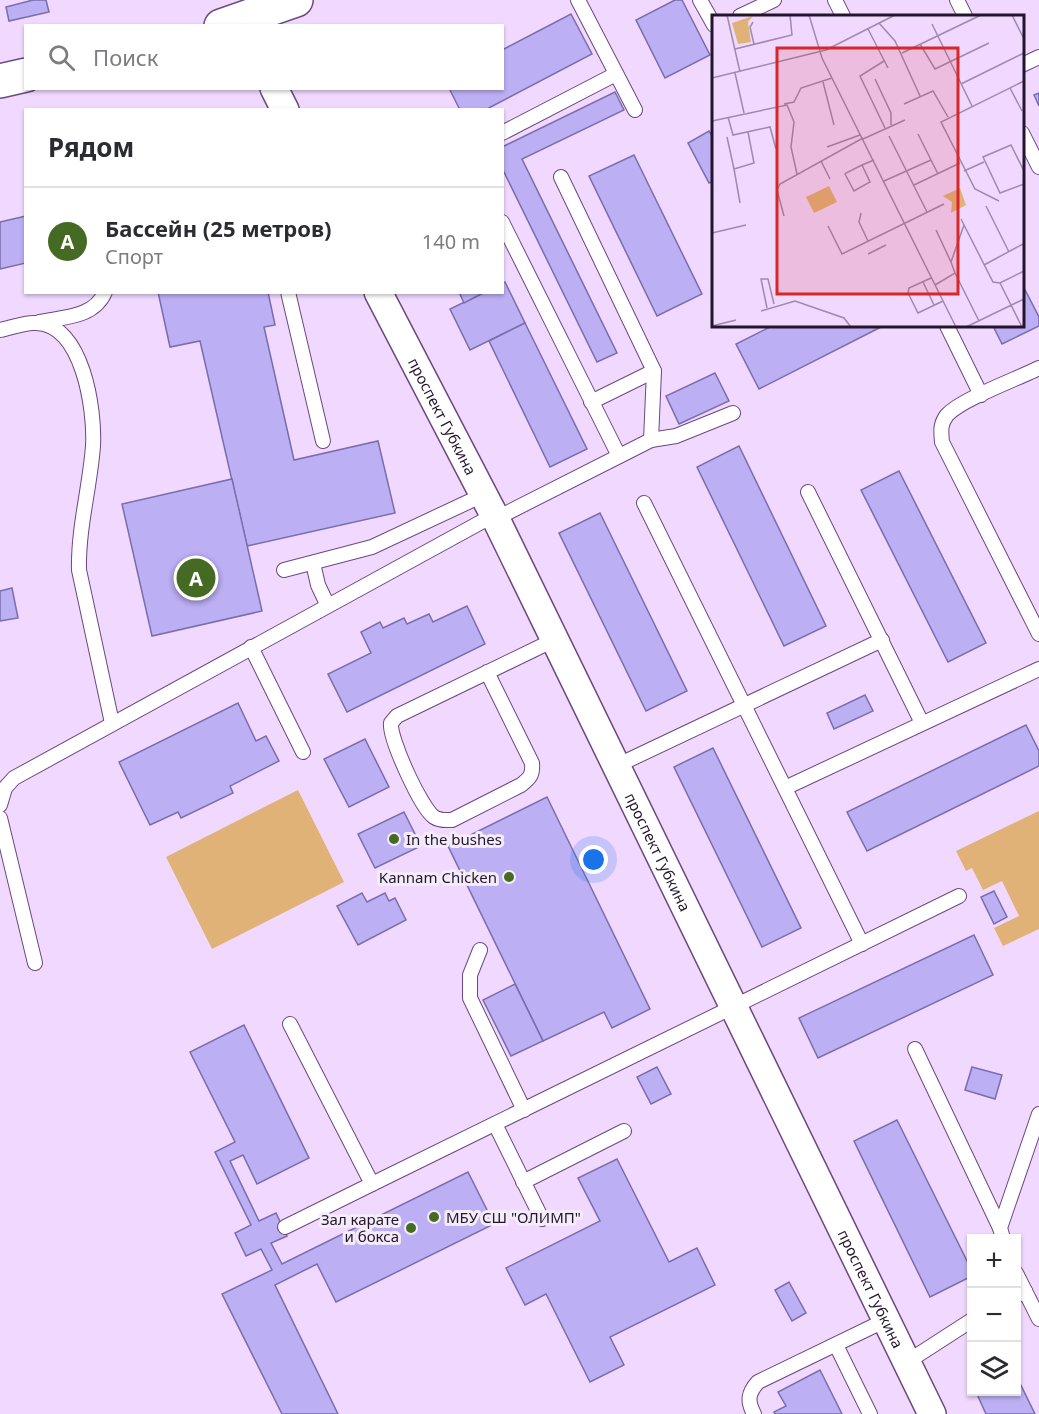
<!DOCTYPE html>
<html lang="ru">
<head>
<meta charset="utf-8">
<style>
  :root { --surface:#fff; --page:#f7f7f7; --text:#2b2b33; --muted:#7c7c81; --line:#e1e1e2; --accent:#456a23 }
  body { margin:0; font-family:"Noto Sans",sans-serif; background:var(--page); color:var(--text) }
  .controls { position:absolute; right:18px; bottom:18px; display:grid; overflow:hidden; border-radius:0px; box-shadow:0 2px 4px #0004 }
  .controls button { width:54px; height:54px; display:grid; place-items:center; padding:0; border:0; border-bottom:2px solid var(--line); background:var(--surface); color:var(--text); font:30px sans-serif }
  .you { position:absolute; left:594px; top:860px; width:21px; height:21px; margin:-15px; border:4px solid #fff; border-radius:50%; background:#1a73e8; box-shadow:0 0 0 9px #1a73e833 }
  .badge { display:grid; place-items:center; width:39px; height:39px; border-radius:50%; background:var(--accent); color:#fff; font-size:20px; font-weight:700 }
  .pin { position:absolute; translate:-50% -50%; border:3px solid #fff; box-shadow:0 2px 6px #0006 }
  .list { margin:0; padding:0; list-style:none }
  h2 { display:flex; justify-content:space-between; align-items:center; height:78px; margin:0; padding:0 24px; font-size:26px }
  h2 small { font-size:20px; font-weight:400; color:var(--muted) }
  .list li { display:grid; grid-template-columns:39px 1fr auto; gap:18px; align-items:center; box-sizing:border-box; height:108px; padding:0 24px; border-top:2px solid var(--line) }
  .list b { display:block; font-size:22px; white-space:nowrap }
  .list p { margin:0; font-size:20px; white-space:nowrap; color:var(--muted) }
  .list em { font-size:20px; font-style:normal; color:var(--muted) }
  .icon { flex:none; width:33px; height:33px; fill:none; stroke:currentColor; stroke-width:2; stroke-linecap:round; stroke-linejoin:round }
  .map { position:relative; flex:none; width:1039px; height:1414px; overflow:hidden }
  .search { position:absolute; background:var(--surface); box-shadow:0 2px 4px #0004; left:24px; top:24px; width:480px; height:66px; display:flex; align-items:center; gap:15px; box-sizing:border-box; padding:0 21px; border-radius:0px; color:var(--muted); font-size:22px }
  .panel { position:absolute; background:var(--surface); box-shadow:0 2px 4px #0004; left:24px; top:108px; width:480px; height:186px; border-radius:0px }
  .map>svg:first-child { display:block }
</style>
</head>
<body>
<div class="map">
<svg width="1039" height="1414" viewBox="0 0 1039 1414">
  <rect width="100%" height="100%" fill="#f0d8ff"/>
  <g fill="#e0b277">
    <path d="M298 790 344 882 212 949 166 857Z"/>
    <path d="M1039 811V929L1003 946 994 928 1019 916 1002 881 983 890 972 868 966 871 956 851Z"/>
  </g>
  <g fill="#bcaff4" stroke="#7a6dac" stroke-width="1.5">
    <path d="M33 0H46L49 12 9 21 6 7Z"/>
    <path d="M675 0H682L710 55 665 78 636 20Z"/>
    <path d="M571 14 592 54 485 110H460L449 88H502V50Z"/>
    <path d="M615 92 624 110 522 159 617 353 597 362 502 168V147Z"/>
    <path d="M1039 93V106L1034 95Z"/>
    <path d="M709 131 714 139V181L709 183 688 143Z"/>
    <path d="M634 155 702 294 657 316 589 176Z"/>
    <path d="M26 216V263L0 269V222Z"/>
    <path d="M505 282 525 323 470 350 450 309 485 292H502V284Z"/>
    <path d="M1022 284 1039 317V326L1002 344 993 326H1022Z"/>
    <path d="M158 292H268L275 325 264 327 294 460 378 441 395 513 247 546 200 341 170 347Z"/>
    <path d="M459 292H485L464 303Z"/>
    <path d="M525 323 587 449 550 467 489 341Z"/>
    <path d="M772 326H883L759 389 736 344Z"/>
    <path d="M715 373 729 401 679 424 666 396Z"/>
    <path d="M739 446 826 626 784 646 697 467Z"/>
    <path d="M899 471 986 643 948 662 861 490Z"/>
    <path d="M232 479 262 611 152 636 122 504Z"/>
    <path d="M600 513 687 691 646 711 559 533Z"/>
    <path d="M12 588 18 618 0 621V591Z"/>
    <path d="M467 606 485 644 347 712 328 674 371 653 361 632 380 622 383 628 404 618 407 624 429 614 433 622Z"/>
    <path d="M865 695 873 711 834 729 827 713Z"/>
    <path d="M238 703 256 741 266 736 279 761 230 786 233 793 181 818 178 812 150 825 119 762Z"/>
    <path d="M1026 725 1039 751V766L867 851 847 812Z"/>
    <path d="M365 739 389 787 349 807 324 759Z"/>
    <path d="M713 748 801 928 762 947 674 767Z"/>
    <path d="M547 797 650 1009 612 1028 604 1012 543 1041 448 846Z"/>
    <path d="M404 812 421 846 375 868 358 834Z"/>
    <path d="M994 891 1007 917 994 924 981 897Z"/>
    <path d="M362 893 367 902 385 893 389 901 395 898 406 920 358 945 337 906Z"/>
    <path d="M974 935 993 975 818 1058 799 1018Z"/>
    <path d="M515 984 543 1041 511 1056 483 1000Z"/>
    <path d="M244 1025 309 1158 257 1184 243 1155 230 1161 259 1221 276 1213 287 1236 271 1243 282 1264 468 1172 494 1224 336 1302 317 1264 275 1285 338 1414H282L222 1294 272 1270 261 1249 246 1256 235 1233 251 1225 215 1152 235 1142 190 1052Z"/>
    <path d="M657 1067 671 1094 651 1104 637 1077Z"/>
    <path d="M972 1067 1002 1075 995 1099 965 1090Z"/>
    <path d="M897 1120 972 1271V1276L930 1297 854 1141Z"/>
    <path d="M617 1159 669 1262 697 1248 715 1285 610 1337 624 1365 590 1382 546 1294 525 1305 506 1268 600 1221 578 1178Z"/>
    <path d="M789 1282 806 1313 792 1321 775 1290Z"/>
    <path d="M820 1370 842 1414H775L774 1412 786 1406 778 1392Z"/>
    <path d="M1016 1375 1035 1414H986L976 1392H1016Z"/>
  </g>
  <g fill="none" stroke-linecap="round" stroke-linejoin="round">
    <defs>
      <g id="service">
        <path d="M578 0 635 110"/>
        <path d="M700 0 714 25"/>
        <path d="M835 0 843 16"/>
        <path d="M957 0 965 16"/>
        <path d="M740 16 774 0"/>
        <path d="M1022 65 1039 57"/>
        <path d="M502 133 616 74"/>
        <path d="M1022 133 1039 167"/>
        <path d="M561 177 654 371 651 440"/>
        <path d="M502 222 619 456"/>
        <path d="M288 292 323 441"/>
        <path d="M39 322C63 317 94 318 105 292"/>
        <path d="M947 326 981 395"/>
        <path d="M0 330C11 328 25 322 36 323 83 324 95 410 93 446 90 487 78 528 79 570L112 723"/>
        <path d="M1039 368C1017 379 962 399 947 415 940 424 941 431 942 442L1039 634"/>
        <path d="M591 402 654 371"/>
        <path d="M808 492 922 723"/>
        <path d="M644 503 862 944"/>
        <path d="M495 519 651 440 676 436 733 413"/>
        <path d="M313 563 318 585 327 604"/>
        <path d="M284 570 372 547 483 495"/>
        <path d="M251 647 303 752"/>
        <path d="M487 672 532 763C533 775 530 778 521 785L452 820C446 820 440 821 434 817 421 808 389 738 391 723L397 716 554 640"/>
        <path d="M616 766 882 640"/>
        <path d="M787 787 1039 669"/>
        <path d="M0 805 5 788 14 778 494 515"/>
        <path d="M0 818 35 963"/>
        <path d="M480 950 470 975V998L524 1110"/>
        <path d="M290 1024 372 1184 959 896"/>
        <path d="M915 1049 1000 1228"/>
        <path d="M495 1124 542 1219"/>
        <path d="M523 1182 624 1131"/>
        <path d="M285 1227 372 1184"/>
        <path d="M1003 1238 1000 1228 1039 1114"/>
        <path d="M1016 1273 1025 1291"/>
        <path d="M1016 1296 1025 1291 1039 1319"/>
        <path d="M836 1345 870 1414"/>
        <path d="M907 1362 972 1320"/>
        <path d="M754 1414C747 1401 748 1393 758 1382L886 1320"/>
      </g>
      <g id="minor">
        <path d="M274 88 285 110"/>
        <path id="s1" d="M378 292 494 515 932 1414"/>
      </g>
      <g id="secondary">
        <path d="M221 26 296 0"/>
        <path d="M0 81 26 75"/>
      </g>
    </defs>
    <use href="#service" stroke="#6b487f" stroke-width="16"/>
    <use href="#minor" stroke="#6b487f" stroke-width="30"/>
    <use href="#secondary" stroke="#6b487f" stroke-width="36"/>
    <use href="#service" stroke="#fff" stroke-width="14"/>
    <use href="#minor" stroke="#fff" stroke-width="27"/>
    <use href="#secondary" stroke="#fff" stroke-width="33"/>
  </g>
  <g fill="#456a23" stroke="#f4ecf9" stroke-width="2">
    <circle cx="394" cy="839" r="6"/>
    <circle cx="509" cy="877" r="6"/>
    <circle cx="434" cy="1217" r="6"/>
    <circle cx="411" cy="1228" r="6"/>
  </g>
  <g text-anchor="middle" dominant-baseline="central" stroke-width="6" stroke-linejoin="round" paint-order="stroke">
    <g font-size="15" fill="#24152c" stroke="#f4ecf9">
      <text stroke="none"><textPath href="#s1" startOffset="140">проспект Губкина</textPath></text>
      <text stroke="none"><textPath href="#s1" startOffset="626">проспект Губкина</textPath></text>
      <text stroke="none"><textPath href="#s1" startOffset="1112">проспект Губкина</textPath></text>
    </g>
    <g font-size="15" fill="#24152c" stroke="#f4ecf9" text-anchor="start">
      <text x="406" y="839">In the bushes</text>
      <text x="497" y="877" text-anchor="end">Kannam Chicken</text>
      <text x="446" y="1217">МБУ СШ "ОЛИМП"</text>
      <text x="399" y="1219" text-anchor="end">Зал карате<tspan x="399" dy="17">и бокса</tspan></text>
    </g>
  </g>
  <g transform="translate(712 15)">
    <rect width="312" height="312" fill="#f0d8ff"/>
    <path d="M41 1 36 7 39 27 26 29 20 8ZM117 171 125 187 102 198 94 182ZM248 173 254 190 239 198 240 187 231 181Z" fill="#e0b277"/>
    <path fill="none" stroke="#9e8aab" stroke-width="1.5" d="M15 0 28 57M97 0 110 43 244 312M300 0 312 24M41 7 38 12 42 29M167 8 183 26 208 81M220 9 260 91M156 14 176 53M208 29 223 54 277 28M23 34 80 20 78 0M190 38 269 0M172 46 148 61 173 113M23 58 32 98M0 63 114 35 183 0M163 64 179 98V110M111 67 122 110M249 69 312 38M298 73 310 96M72 89 82 87 89 73 120 63M192 89 221 76 236 102M16 102 21 120 58 112 64 134M0 106 75 90 82 107 79 132 85 159M206 119 226 159M177 121 215 197M15 122 22 154M151 124 193 105M115 132 148 120M109 146 118 164M150 150 158 167 142 176 133 159 134 158 150 150 162 145M252 156 272 147M312 156 299 130 271 142 288 178 312 169M172 166 219 145M202 170 248 148M287 186 263 174 229 107 312 66M28 188 22 154 42 148 36 117M274 191 297 237M149 198 147 207 156 226M72 201 65 175 68 169 151 123M252 210 281 267 288 268 312 256M116 211 130 239 232 189M224 215 239 247M0 218 34 210M156 239 174 230M272 250 311 229M243 258 239 247 252 210 249 204M219 263 197 273 196 278 206 298 231 286M211 267 222 290M288 268 310 312M223 270 243 258 267 306M55 293 49 264H56L62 289M49 296 83 286 132 303 139 312M0 311 24 305M254 312 312 284"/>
    <path fill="#d62828" fill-opacity="0.15" stroke="#d62828" stroke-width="3" d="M65 33H246V279H65Z"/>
    <rect width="312" height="312" fill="none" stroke="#24152c" stroke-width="3"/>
  </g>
</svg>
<div class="controls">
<button>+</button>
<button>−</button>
<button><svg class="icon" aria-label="layers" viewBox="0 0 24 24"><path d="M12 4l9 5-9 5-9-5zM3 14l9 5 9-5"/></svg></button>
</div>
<div class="you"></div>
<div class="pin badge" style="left:196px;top:578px">A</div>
<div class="search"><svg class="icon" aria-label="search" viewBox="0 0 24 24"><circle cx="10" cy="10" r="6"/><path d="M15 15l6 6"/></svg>Поиск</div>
<section class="panel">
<h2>Рядом<small></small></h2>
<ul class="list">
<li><span class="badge">A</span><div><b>Бассейн (25 метров)</b><p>Спорт</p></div><em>140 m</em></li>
</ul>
</section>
</div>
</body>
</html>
